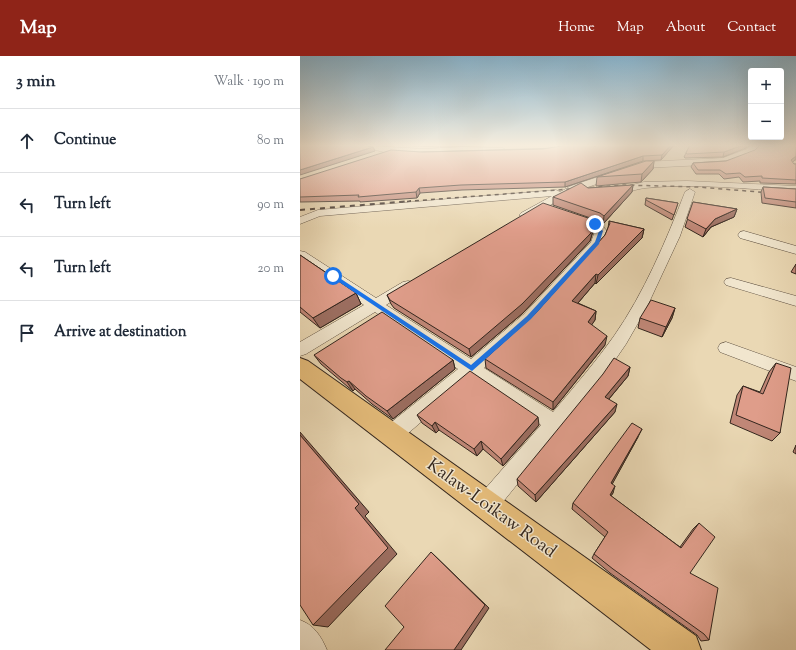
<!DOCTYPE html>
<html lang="en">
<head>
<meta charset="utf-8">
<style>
  :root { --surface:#fff; --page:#f2f2f3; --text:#1f2937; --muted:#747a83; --line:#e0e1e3; --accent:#8f2418 }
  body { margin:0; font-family:"Sorts Mill Goudy",serif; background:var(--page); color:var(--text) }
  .controls { position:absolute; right:12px; top:12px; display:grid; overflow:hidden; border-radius:4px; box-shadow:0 4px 16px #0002 }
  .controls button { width:36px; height:36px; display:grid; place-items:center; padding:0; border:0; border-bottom:1px solid var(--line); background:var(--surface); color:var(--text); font:20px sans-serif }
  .stop { position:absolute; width:12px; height:12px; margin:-9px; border:3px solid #1a73e8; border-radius:50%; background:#fff }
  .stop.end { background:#1a73e8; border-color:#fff; box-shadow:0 1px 4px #0008 }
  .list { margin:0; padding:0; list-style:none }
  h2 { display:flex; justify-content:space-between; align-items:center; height:52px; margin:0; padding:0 16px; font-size:17px }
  h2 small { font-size:13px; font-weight:400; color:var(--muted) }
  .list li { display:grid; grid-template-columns:26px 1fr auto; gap:12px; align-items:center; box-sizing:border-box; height:64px; padding:0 16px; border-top:1px solid var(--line) }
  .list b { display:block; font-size:15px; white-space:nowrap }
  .list em { font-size:13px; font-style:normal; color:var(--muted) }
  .icon { flex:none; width:22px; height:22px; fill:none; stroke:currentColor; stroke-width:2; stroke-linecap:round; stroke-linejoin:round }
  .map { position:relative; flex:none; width:496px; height:594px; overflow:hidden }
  header { display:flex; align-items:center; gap:24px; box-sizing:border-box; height:56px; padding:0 20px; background:var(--accent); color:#fff }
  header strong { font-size:19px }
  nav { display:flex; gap:22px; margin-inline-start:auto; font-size:14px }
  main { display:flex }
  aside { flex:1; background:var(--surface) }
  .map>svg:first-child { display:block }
</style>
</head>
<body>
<header>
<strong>Map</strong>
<nav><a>Home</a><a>Map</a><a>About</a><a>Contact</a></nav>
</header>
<main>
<aside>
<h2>3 min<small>Walk · 190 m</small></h2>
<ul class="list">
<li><svg class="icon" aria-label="ahead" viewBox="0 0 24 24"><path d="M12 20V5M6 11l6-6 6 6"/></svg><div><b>Continue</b></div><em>80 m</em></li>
<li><svg class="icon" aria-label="left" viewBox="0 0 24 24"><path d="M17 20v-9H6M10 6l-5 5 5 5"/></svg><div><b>Turn left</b></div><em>90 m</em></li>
<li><svg class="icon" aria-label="left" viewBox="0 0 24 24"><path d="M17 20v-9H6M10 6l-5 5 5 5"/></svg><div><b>Turn left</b></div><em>20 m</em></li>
<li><svg class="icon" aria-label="arrive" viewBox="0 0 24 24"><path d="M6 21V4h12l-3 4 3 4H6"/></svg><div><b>Arrive at destination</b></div></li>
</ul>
</aside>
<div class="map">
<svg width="496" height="594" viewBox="0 0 496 594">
  <rect width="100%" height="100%" fill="#ead8b4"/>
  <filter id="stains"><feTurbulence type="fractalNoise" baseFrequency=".005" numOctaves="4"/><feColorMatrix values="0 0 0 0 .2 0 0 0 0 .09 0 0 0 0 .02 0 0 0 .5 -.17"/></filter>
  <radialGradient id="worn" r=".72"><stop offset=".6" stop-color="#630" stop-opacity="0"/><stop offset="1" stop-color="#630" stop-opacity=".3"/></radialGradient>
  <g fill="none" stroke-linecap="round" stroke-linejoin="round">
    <defs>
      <g id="minor">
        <path d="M58 89 123 93 162 91 203 92 207 95 203 98H93L62 91Z"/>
        <path d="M452 89H461L453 97 424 108 344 112 279 134 225 162 219 159 221 157 252 140 20 160 0 168V161L18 154 256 134 260 136 271 130 343 106 423 102 447 93Z"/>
        <path d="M387 125 496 130V136C446 133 395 127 345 132 336 133 311 142 304 134L309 131 328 130 344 126Z"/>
        <path d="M390 133 395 136 380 180 345 255 326 288 300 326 194 457 186 461 178 457 174 449 178 441 241 369 172 322 98 386 91 388 84 386 81 379 84 372 158 313 75 256 6 298 0 300V286L64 249 0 205V195L5 196 76 242 103 226 108 225 113 226 115 229 113 232 86 249 171 303 224 258 291 186 295 175 291 170 268 162 266 160 272 157 299 166 307 175 303 187 234 266 184 312 253 356C274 331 295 307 314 280 344 237 366 185 385 136Z"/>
        <path d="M444 175 496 190V198L440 182 438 179 440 176Z"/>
        <path d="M431 222 496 240V250L426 229 424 226 426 223Z"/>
        <path d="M426 286 496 311V325L420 296 418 292 420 288Z"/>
        <path d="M0 564C14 569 21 580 27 594H0Z"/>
      </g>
      <path id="primary" d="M0 302 8 305 396 580 401 594H351L0 323Z"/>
    </defs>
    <use href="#minor" stroke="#605243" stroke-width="1"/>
    <use href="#primary" stroke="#32251d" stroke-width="2"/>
    <use href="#minor" fill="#f1e6ce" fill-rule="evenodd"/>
    <use href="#primary" fill="#e5bc7a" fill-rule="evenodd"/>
    <path stroke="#32251d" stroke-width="1.5" stroke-dasharray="4 4" stroke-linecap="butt" d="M99 146 323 129 398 131 496 139"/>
    <path stroke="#32251d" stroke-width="2" stroke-dasharray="5 5" stroke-linecap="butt" d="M0 154 111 145"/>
  </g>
  <g fill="#c08777" stroke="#32251d">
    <path d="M94 89H138L139 91Z"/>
    <path d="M140 89H217L140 91Z"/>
    <path d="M297 89H374L361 104 343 105 265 131 162 134 120 137 117 142 60 146V145L0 146V123L122 96 295 91Z"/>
    <path d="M390 89H450L446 92 423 101 385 102 384 101Z"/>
    <path d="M496 89V104H495L492 106 494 108H496V128L460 127V125L443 126 439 121 424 123 419 118H396L391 111 393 107 426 105Z"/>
    <path d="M354 105 353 113 341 126 296 130 297 121Z"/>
    <path d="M333 129 332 136 303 168 299 165 253 149V141L288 132Z"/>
    <path d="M463 131 496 133V152L462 147 461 136Z"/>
    <path d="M346 142 378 147 372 164 345 149Z"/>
    <path d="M393 146 437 153 434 161 411 171 403 181 385 171Z"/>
    <path d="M309 165 344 173 342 182 296 228 295 227 278 247 296 255 295 264 291 269 305 289 253 354 186 312 185 303 235 258 305 179 308 172Z"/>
    <path d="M294 167 293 175 290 185 223 257 171 301 94 252 91 248 87 239Z"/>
    <path d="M0 199 56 237 61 248 20 272 0 256Z"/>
    <path d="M496 208V218L491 216Z"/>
    <path d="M375 252 372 262 362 281 338 272 340 262Z"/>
    <path d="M14 299 153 304 155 313 93 363 72 348 55 333 53 335 48 331 21 308Z"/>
    <path d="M476 307 480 377 472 385 430 367 437 339 443 330 460 336 469 316Z"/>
    <path d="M330 311 328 320 309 343 315 356 236 446 218 430 217 423Z"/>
    <path d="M117 359 239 369 203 410 183 393 177 400 139 374 136 377 122 367Z"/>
    <path d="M338 381 312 428 313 437 311 440 380 491 393 473 399 467 390 517 409 584 401 585 397 579 310 517 292 502 294 498 305 481 272 453 273 447Z"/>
    <path d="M496 389V398L493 396Z"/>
  </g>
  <g fill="#9c6e61" stroke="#32251d">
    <path d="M371 89H374L361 104 362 99Z"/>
    <path d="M443 89H450L446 92 423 101 424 96Z"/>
    <path d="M73 91 75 95 0 119V114Z"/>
    <path d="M343 100V105L265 131V126Z"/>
    <path d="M496 100 495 104 489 109 491 104Z"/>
    <path d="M354 105 353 113 341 126 342 118Z"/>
    <path d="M333 129 332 136 303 168 304 160Z"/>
    <path d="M119 132 120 137 117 142 116 136Z"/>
    <path d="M437 153 434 161 411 171 403 181 406 173 415 163Z"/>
    <path d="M294 167 293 175 290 185 223 257 171 301 169 293Z"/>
    <path d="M344 173 342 182 296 228 298 219Z"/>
    <path d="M296 218 295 227 272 254V245Z"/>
    <path d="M56 237 61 248 20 272 13 262Z"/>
    <path d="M375 252 372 262 362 281 366 271Z"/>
    <path d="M296 255 295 264 287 276 288 266Z"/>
    <path d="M307 280 305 289 253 354V346Z"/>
    <path d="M153 304 155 313 93 363 87 355Z"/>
    <path d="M330 311 328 320 303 350 305 341Z"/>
    <path d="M49 325 55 333 53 335 47 326Z"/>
    <path d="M317 348 315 356 236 446 235 439Z"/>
    <path d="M238 361 239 369 203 410 201 403Z"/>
    <path d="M135 366 139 374 136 377 132 370Z"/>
    <path d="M342 373 338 381 309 434 311 427Z"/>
    <path d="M0 376 69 456 65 460 97 498 28 571 13 569 55 452 0 379Z"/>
    <path d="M181 385 183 393 177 400 174 393Z"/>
    <path d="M315 430 313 437 307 445 310 439Z"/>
    <path d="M131 496 189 552 161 594H154Z"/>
  </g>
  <g fill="#df9d8a" stroke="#32251d">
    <path d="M0 89H64L73 91 0 114Z"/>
    <path d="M267 89H294L295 91 297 89H371L362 99 343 100 265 126 161 129 119 132 116 136 58 141 59 139 0 141V123L91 94 122 96 243 93Z"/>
    <path d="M390 89H443L424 96 387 98 386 97Z"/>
    <path d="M460 89H496V100L491 104 494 108H496V124L462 122V120L445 121 440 117 426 118 420 114H398L393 107 426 105 455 94Z"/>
    <path d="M346 105H354L342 118 297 121Z"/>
    <path d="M281 127 288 132 333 129 304 160 300 157 253 141Z"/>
    <path d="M463 131 496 133V146L465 142Z"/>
    <path d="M346 142 378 147 374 159 346 144Z"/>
    <path d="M393 146 437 153 415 163 406 173 387 163Z"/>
    <path d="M243 147 291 163 294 167 291 177 222 248 169 293 90 244 87 239Z"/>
    <path d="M309 165 344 173 298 219 296 218 272 245 296 255 288 266 307 280 253 346 185 303 235 258 305 179 310 167Z"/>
    <path d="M0 199 56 237 13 262 0 251Z"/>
    <path d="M351 244 375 252 366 271 340 262Z"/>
    <path d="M82 256 153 304 87 355 66 340 49 325 47 326 41 322 14 299Z"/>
    <path d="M314 302 330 311 305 341 317 348 235 439 217 423 303 318Z"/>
    <path d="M476 307 491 312 480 377 436 359 443 330 463 338Z"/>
    <path d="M170 315 238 361 201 403 181 385 174 393 135 366 132 370 117 359Z"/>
    <path d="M332 367 342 373 311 427 315 430 310 439 381 492 399 467 415 481 390 517 418 532 409 584 404 578 313 513 294 498 308 476 273 447Z"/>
    <path d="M0 379 59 448 55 452 88 492 13 569 0 549Z"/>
    <path d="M131 496 185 549 154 594H85L104 571 85 550Z"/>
  </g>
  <linearGradient id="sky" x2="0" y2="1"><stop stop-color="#88b6d1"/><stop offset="0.52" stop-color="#f6eddd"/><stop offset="1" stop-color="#f6eddd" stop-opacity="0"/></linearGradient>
  <rect width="496" height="172" fill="url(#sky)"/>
  <path fill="#1a73e8" d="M295 167 303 175 299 188 231 263 172 315 30 220 35 219 171 309 227 260 295 186 299 175 293 168Z"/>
  <g text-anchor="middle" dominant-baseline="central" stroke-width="3" stroke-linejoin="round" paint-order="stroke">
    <g font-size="18" fill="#32251d" stroke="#f1e6ce">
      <text transform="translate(191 453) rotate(36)">Kalaw-Loikaw Road</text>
    </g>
  </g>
  <rect width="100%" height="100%" filter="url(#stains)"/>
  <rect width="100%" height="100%" fill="url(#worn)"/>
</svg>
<div class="controls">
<button>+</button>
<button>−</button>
</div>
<div class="stop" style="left:33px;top:220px"></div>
<div class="stop end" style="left:295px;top:168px"></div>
</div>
</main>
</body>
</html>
